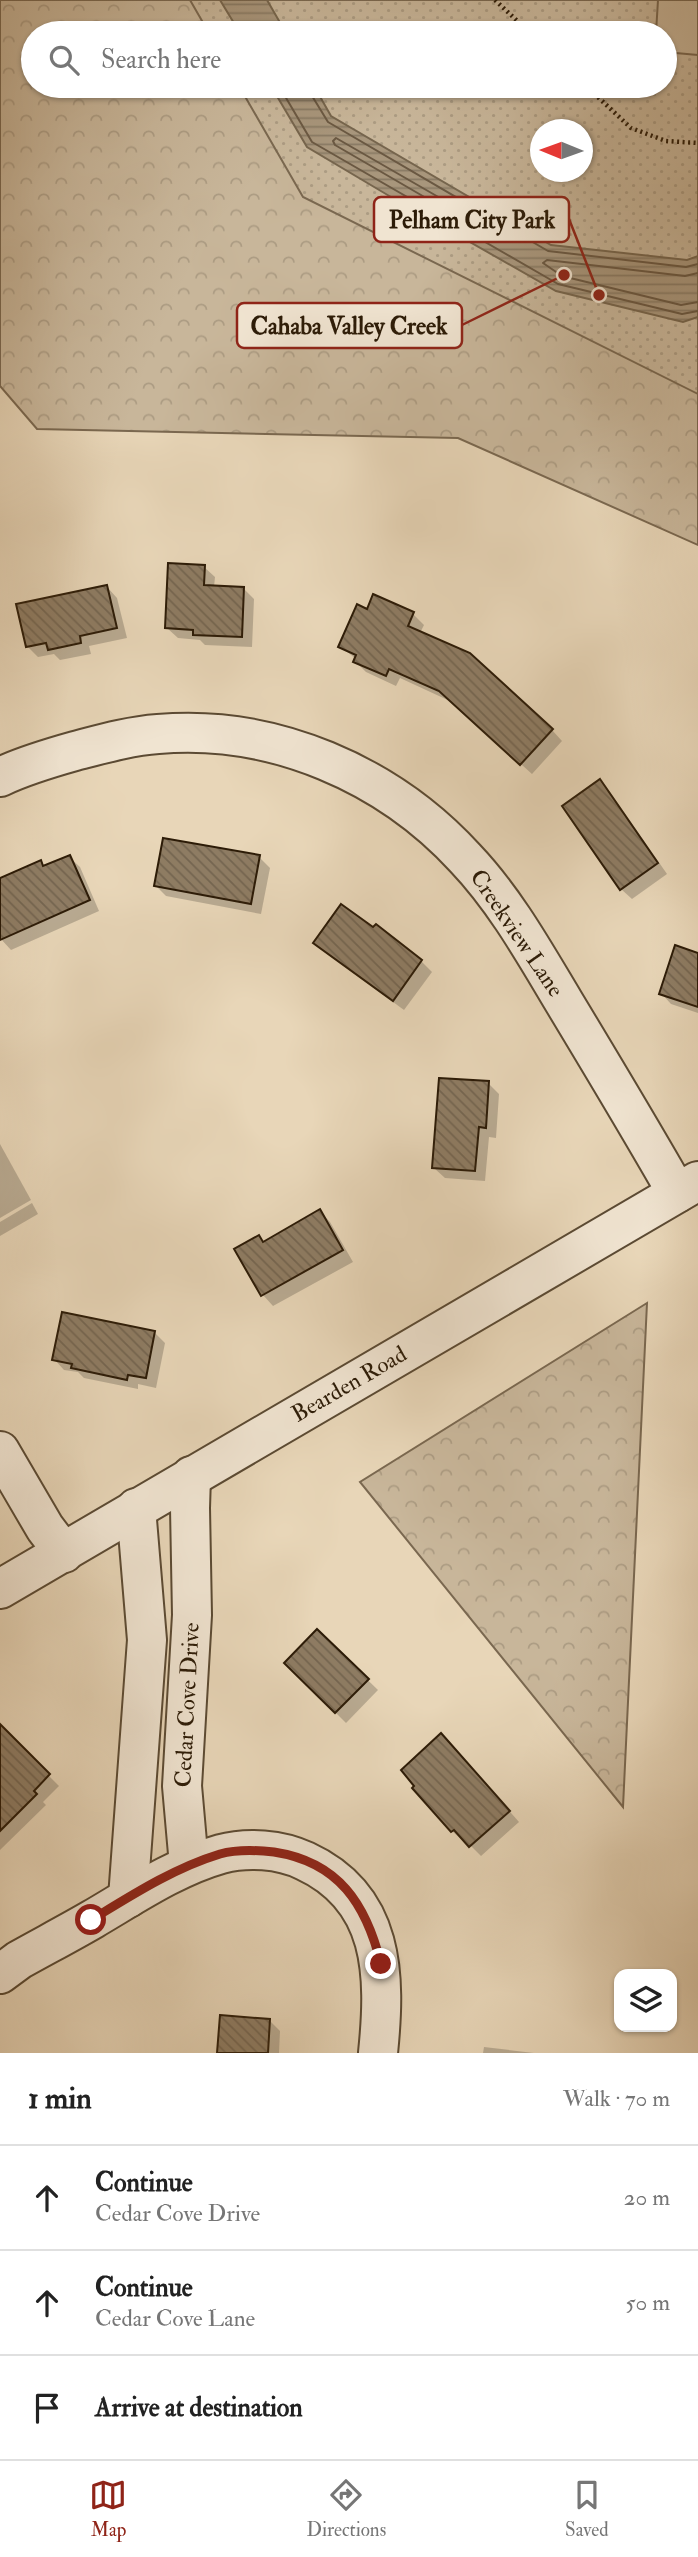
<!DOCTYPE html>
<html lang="en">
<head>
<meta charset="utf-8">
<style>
  :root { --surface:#fff; --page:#f2f2f2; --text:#222; --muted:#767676; --line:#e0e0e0; --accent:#8f2418 }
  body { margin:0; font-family:"IM FELL Double Pica",serif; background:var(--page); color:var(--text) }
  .controls { position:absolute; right:21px; bottom:21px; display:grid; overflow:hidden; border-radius:14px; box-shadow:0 2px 5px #0004 }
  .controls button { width:63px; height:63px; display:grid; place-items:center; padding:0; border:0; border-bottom:2px solid var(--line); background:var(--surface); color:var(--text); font:35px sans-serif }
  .compass { position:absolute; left:530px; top:119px; width:63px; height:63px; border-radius:50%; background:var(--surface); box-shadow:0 2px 5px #0004; rotate:271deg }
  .stop { position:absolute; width:21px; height:21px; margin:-16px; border:5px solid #8f2418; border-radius:50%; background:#fff }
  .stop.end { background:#8f2418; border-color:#fff; box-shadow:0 2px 7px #0008 }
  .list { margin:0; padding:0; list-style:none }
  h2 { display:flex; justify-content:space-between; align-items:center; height:91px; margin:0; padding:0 28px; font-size:30px }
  h2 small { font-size:23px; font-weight:400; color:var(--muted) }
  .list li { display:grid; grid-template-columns:46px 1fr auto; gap:21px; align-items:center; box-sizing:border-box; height:105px; padding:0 28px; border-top:2px solid var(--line) }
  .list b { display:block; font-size:26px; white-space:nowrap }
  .list p { margin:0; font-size:23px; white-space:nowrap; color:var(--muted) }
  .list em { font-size:23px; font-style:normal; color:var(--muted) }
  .icon { flex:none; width:38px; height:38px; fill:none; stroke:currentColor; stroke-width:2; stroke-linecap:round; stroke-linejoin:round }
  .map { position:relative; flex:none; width:698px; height:2053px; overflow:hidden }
  .search { position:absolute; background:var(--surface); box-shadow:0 2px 5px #0004; left:21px; right:21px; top:21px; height:77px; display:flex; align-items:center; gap:18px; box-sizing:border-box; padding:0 24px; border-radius:38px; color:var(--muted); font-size:26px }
  .sheet { height:406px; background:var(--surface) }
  nav { display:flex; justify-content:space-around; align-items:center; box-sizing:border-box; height:98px; border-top:2px solid var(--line); background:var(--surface); font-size:19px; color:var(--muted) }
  nav a { display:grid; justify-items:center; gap:4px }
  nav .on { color:var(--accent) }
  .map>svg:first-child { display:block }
</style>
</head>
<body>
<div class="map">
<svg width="698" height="2053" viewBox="0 0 698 2053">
  <defs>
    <pattern id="forest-crowns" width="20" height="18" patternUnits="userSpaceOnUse" patternTransform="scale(1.75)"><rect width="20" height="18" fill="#c8b69a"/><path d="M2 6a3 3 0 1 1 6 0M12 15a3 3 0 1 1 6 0" fill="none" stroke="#ac9c83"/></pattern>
    <pattern id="park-dots" width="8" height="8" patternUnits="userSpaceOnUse" patternTransform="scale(1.75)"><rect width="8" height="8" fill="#c8b69a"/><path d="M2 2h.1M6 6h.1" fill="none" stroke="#ac9c83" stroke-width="1.8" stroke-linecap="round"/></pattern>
    <pattern id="water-rules" width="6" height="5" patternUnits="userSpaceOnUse" patternTransform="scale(1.75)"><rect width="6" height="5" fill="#a8967c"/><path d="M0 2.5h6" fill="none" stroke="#897a64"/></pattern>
    <pattern id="building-back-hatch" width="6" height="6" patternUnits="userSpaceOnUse" patternTransform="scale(1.75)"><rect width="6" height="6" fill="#8e7c63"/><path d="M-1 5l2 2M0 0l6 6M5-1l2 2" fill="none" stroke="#746550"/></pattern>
  </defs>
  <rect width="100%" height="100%" fill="#e8d6b8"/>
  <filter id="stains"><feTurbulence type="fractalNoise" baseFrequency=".00286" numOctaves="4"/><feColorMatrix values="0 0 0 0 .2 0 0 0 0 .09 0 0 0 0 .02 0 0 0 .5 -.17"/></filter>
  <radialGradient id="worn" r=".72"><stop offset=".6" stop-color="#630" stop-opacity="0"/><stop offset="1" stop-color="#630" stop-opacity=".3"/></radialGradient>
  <g fill="url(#forest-crowns)" stroke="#7a6850" stroke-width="2">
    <path d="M0 0H220L240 33H33V86H271L698 317V545L458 438 37 429 0 386Z"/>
    <path d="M647 1303 623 1807 360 1482Z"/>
  </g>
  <path fill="url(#park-dots)" stroke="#7a6850" stroke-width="2" fill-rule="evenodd" d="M190 0H698V394L303 197 239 86H665V33H209ZM540 130H582V172H540Z"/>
  <path fill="#c8b69a" stroke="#7a6850" stroke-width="2" d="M658 0H698V55L665 52V33H656Z"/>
  <g fill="url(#water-rules)" stroke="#76654d" stroke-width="2">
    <path d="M220 0H267L286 33H240Z"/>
    <path d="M271 86H314L331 116 551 245 687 260 698 256V317L683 322 556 291 396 200 307 147Z"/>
  </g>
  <g fill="#0003">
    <path d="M204 567 215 577 214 587 244 589 254 599 252 647 205 645 200 640 178 638 167 628Z"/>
    <path d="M107 587 117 598 127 638 89 646 91 654 60 660 54 654 38 657 28 647Z"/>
    <path d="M368 611 413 614 424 625 420 633 552 730 562 741 532 774 452 702 400 678 396 686 366 672 355 661 356 659 340 646Z"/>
    <path d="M600 782 610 792 667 874 632 899 621 889Z"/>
    <path d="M69 857 80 867 99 911 11 950 0 938V888L40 862 46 867Z"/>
    <path d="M259 857 270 868 261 914 166 896 156 886Z"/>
    <path d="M315 943 421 961 432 972 404 1010 326 953Z"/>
    <path d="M698 955V1013L671 1004 661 993Z"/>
    <path d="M488 1083 499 1094 496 1138 489 1137 485 1181 445 1178 434 1168Z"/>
    <path d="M0 1144 31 1200 0 1218Z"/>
    <path d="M32 1203 38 1214 0 1236V1222Z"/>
    <path d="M320 1211 330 1222 353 1262 273 1306 263 1295 237 1249 259 1237 265 1243Z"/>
    <path d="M154 1332 165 1343 156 1388 138 1384V1389L84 1378 78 1372 64 1370 54 1359Z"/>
    <path d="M317 1631 378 1690 346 1723 286 1663Z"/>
    <path d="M12 1739 59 1786 43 1802 46 1805 0 1850V1751Z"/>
    <path d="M452 1746 519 1822 481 1856 465 1840 463 1841 452 1831Z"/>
    <path d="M270 2021 280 2031 279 2053H219Z"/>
    <path d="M484 2047 534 2053H483Z"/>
  </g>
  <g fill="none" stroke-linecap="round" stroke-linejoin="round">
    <g stroke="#6a5842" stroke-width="2">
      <path d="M279 86 312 142 558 284 682 314 698 311"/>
      <path d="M309 86V91L328 122 548 251 686 267 698 264"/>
      <path d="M336 138 480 221 481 226 476 227 335 145 333 141Z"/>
      <path d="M698 273 685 276 547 260 543 263 562 276 681 305 698 302"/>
    </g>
  </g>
  <g fill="url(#building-back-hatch)" stroke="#2c1b07" stroke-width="2">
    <path d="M168 563 205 565 204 585 244 587 242 637 193 635V630L165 628Z"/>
    <path d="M107 585 117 628 80 636 81 643 48 650 46 643 26 647 16 604Z"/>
    <path d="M373 594 414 612 408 626 470 653 553 729 520 765 439 691 389 669 386 676 353 662 356 655 338 647 357 604 367 609Z"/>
    <path d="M600 779 658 863 620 890 562 806Z"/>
    <path d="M163 838 260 855 251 904 154 886Z"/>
    <path d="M70 855 90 900 0 940V878L41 860 43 866Z"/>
    <path d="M341 904 373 927 376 924 422 960 393 1001 313 943Z"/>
    <path d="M675 945 698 953V1007L659 994Z"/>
    <path d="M439 1078 489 1081 486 1128 479 1127 475 1171 432 1168Z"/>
    <path d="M320 1209 343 1250 261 1296 234 1249 259 1235 263 1242Z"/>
    <path d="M62 1312 155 1331 146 1378 128 1375 127 1380 71 1368 72 1364 52 1360Z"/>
    <path d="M317 1629 369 1679 335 1713 284 1663Z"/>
    <path d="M0 1724 50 1774 34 1791 37 1794 0 1831Z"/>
    <path d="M441 1733 510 1811 469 1847 454 1830 451 1832 412 1788 414 1786 401 1770Z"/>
    <path d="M220 2015 270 2019 268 2053H217Z"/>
  </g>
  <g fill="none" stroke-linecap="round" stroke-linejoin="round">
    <defs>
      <g id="minor">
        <path d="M0 777C23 766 50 758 75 751 102 744 130 736 158 734 273 724 388 774 465 858 505 900 534 952 564 1002 602 1065 640 1128 677 1193"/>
        <path d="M0 1451 45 1528 64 1553"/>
        <path d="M0 1589 698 1181"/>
        <path d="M189 1865 182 1786 192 1615 190 1508 191 1476"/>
        <path d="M128 1898 147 1640 136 1508"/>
        <path d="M0 1974 19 1960C44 1946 69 1933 93 1919 134 1895 175 1867 221 1854 247 1847 280 1849 305 1861 385 1898 386 1975 378 2053"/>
      </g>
    </defs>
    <use href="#minor" stroke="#5b4a33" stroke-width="42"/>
    <g stroke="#2c1b07" stroke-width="4.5" stroke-dasharray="2 3.5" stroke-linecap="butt">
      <path d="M495 0 530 33"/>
      <path d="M586 86 631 128 666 141 698 143"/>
    </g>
    <use href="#minor" stroke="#f0e4d1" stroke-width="38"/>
  </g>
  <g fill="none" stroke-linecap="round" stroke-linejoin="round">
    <path stroke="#8f2418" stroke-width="9" d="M91 1920C132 1895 174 1868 220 1854 238 1849 256 1850 274 1852 339 1862 366 1904 381 1964"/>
  </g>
  <g text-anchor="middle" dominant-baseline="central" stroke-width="5" stroke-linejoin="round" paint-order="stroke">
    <g font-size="23" fill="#2c1b07" stroke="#f0e4d1">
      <text transform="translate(517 933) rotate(56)">Creekview Lane</text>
      <text transform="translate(349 1384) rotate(-30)">Bearden Road</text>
      <text transform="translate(187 1705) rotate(-87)">Cedar Cove Drive</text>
    </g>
  </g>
  <path fill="none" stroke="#8f2418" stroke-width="2.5" d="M599 295L569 219M564 275L462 325"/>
  <g fill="#8f2418" stroke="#f0e4d1" stroke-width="2.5">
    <circle cx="599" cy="295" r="7"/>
    <circle cx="564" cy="275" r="7"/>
  </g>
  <g fill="#f0e4d1" stroke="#8f2418" stroke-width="2.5">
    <rect x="374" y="197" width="195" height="45" rx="7"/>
    <rect x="237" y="303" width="225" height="45" rx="7"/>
  </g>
  <g font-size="24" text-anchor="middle" font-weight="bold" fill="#2c1b07">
    <text x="472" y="228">Pelham City Park</text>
    <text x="349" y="334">Cahaba Valley Creek</text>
  </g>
  <rect width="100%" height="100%" filter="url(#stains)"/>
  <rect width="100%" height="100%" fill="url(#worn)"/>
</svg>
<div class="controls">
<button><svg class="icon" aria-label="layers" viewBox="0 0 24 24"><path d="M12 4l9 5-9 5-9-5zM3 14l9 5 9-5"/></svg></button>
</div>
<svg class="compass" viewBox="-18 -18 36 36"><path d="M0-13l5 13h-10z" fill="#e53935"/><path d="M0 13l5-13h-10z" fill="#767676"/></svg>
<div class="stop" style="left:91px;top:1920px"></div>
<div class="stop end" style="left:381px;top:1964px"></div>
<div class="search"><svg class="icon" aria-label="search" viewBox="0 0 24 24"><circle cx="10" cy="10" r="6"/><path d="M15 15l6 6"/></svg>Search here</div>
</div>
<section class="sheet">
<h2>1 min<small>Walk · 70 m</small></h2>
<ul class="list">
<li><svg class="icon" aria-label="ahead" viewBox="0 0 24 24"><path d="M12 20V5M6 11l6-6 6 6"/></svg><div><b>Continue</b><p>Cedar Cove Drive</p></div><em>20 m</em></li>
<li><svg class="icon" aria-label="ahead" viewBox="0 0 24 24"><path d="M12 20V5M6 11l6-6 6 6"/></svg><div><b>Continue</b><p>Cedar Cove Lane</p></div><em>50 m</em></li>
<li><svg class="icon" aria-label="arrive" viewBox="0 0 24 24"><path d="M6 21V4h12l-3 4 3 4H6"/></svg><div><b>Arrive at destination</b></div></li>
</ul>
</section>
<nav>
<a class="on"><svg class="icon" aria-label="map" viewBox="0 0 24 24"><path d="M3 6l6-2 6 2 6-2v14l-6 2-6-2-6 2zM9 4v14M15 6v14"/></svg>Map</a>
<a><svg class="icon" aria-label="directions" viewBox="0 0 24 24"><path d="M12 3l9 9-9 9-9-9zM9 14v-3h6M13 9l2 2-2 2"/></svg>Directions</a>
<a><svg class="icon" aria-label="saved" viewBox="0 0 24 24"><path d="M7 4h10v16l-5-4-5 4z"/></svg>Saved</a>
</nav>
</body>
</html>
